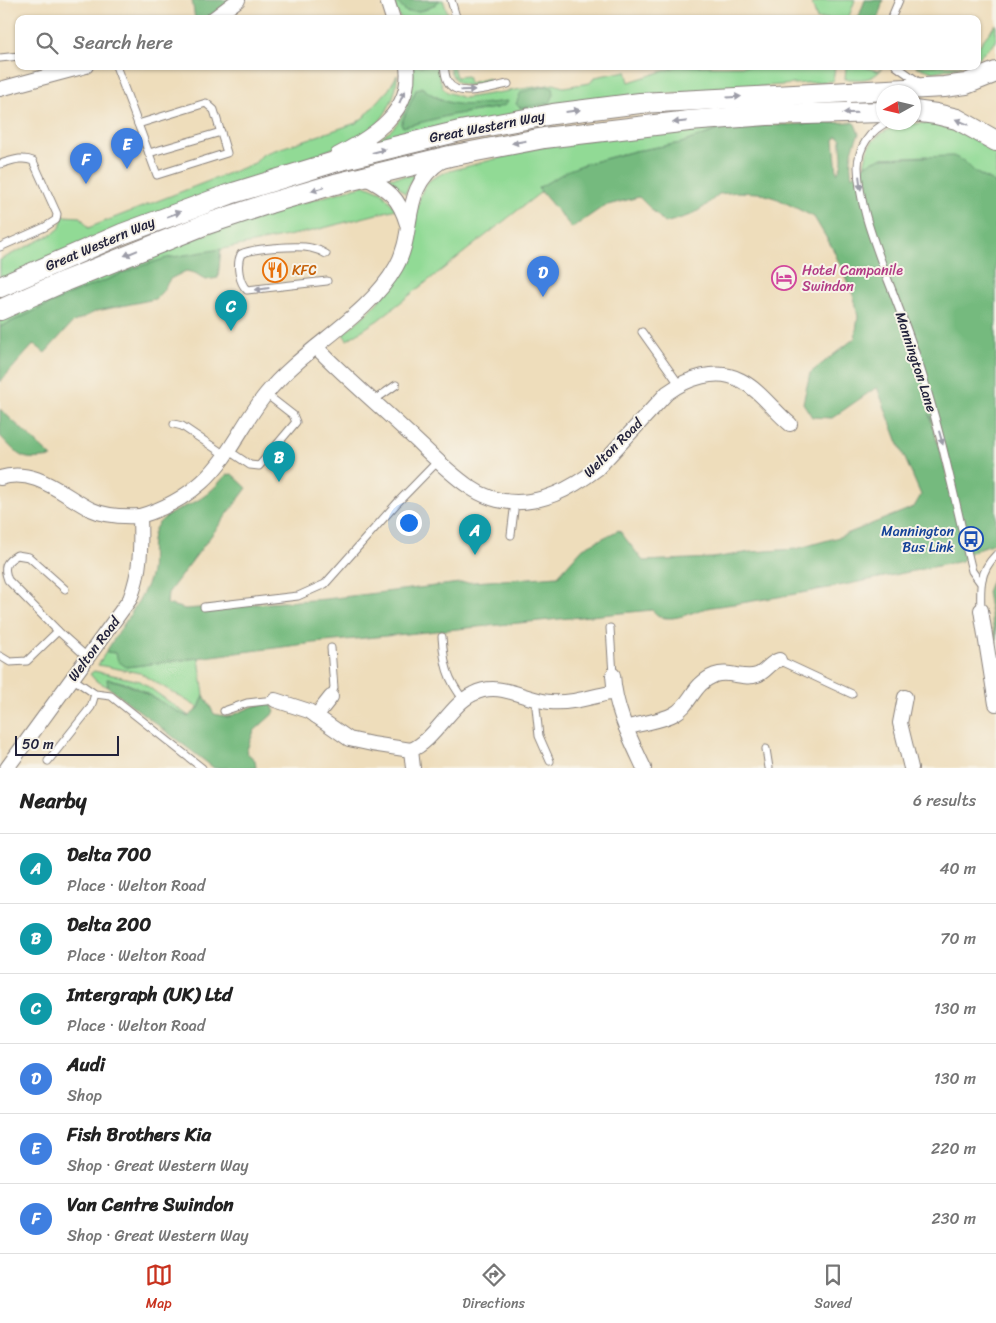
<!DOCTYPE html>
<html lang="en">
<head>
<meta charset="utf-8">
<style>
  :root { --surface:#fff; --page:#f6f6f6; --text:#222; --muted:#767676; --line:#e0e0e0; --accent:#c8321e }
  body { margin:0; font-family:Sriracha,sans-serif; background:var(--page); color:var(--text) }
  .compass { position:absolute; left:876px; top:85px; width:45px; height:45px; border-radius:50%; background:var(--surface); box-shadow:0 1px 4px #0004; rotate:262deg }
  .scale { position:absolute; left:15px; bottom:12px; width:104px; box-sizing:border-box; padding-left:5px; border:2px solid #22223b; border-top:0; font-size:14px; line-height:18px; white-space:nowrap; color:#22223b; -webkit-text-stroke:4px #f7f3e8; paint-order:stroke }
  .you { position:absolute; left:408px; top:522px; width:18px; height:18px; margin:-12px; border:4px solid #fff; border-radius:50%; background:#1a73e8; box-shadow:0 0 0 8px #1a73e833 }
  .badge { display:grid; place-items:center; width:32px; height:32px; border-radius:50%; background:var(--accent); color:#fff; font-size:16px; font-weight:700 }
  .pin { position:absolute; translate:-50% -41px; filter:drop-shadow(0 1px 2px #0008) }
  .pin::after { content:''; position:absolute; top:26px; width:18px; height:15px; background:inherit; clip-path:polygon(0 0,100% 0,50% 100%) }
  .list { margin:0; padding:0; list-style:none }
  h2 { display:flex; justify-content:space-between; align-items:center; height:65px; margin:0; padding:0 20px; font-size:21px }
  h2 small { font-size:16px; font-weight:400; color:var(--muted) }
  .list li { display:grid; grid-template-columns:32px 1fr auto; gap:15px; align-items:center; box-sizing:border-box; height:70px; padding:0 20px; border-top:1px solid var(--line) }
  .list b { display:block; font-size:19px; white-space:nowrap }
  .list p { margin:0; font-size:16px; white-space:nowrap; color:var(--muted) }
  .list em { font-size:16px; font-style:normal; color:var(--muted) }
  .icon { flex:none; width:28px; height:28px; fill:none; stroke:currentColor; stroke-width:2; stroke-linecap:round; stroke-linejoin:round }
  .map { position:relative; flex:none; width:996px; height:768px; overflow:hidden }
  .search { position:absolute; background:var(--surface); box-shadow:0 1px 4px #0004; left:15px; right:15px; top:15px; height:55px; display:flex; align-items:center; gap:12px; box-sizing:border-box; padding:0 18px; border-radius:10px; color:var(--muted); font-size:19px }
  .sheet { height:485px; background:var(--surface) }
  nav { display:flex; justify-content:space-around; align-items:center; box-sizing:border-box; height:70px; border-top:1px solid var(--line); background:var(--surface); font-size:14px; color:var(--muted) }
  nav a { display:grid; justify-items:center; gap:2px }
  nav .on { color:var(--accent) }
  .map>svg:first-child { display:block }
</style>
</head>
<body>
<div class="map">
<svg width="996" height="768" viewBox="0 0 996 768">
  <rect width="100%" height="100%" fill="#f7f3e8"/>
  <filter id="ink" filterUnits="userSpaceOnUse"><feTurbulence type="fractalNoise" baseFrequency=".02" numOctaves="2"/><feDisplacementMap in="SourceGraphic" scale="10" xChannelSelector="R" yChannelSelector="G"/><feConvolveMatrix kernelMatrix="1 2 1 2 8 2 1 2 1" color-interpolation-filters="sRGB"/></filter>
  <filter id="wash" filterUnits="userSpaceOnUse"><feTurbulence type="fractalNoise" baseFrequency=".0096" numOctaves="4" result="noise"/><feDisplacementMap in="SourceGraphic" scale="20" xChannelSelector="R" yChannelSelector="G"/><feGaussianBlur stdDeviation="1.12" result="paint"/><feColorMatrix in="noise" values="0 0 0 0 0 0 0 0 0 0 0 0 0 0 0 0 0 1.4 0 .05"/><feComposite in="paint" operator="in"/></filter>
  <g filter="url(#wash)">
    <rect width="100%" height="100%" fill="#edb"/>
    <g fill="#91da95" stroke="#5a7e68" fill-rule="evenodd">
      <path d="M394 0H397L398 3C411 8 420 15 433 6 437 3 438 0 443 0L449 17 444 19H401L396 10Z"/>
      <path d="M824 0H855L848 19H817L812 4Z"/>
      <path d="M996 24V42L977 59V48Z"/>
      <path d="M413 66H436L443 88 447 92 464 98 554 84 563 87 590 83 595 77 626 71 629 82 679 66H835L833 81 638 96 376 141C381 137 387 133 392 129 409 112 410 89 413 66ZM418 88 454 105 496 108 451 115 403 126 401 124 416 90Z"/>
      <path d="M449 66H453L456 77 467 76 469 83 489 78 490 82C470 86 455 91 449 66Z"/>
      <path d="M846 66H862L877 71 882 69C870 82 861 79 845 79Z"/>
      <path d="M915 66H962L933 72Z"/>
      <path d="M397 75C398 92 385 120 371 129 366 133 359 136 354 140L0 279V260L54 233 60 228 63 216 81 217 88 228 255 163 263 154 356 123 364 117 389 89Z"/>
      <path d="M928 123C953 128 974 138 996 153V184L975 172 964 161 926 156 881 158 864 165C866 158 867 148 872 142 885 126 908 123 928 123Z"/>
      <path d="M727 127 681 143 635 151 585 164 538 188 541 192 378 320 347 340 343 334C369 312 396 288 409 256 418 235 413 195 429 181 439 172 463 168 476 164 496 159 517 153 538 148 600 135 664 133 727 127Z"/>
      <path d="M414 175 405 194 397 185 386 178Z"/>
      <path d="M365 185 382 192 396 209 312 231 198 254 185 255 71 294 0 327V318L236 222Z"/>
      <path d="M106 652 116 653 126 667 199 658 204 695 199 708 140 673 98 665Z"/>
      <path d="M94 671 140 681 189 716C172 714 157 698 141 690 130 684 120 681 108 679V687L95 680 90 674Z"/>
    </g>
    <g fill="#74ba7e" stroke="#4b6e5c" fill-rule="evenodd">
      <path d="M192 0H229C219 10 209 19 195 19Z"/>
      <path d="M397 0H440C429 10 420 12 406 12L397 2Z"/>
      <path d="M865 0H883L878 19H858Z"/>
      <path d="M546 86 553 88 554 94 550 103 522 108 519 107 516 104 521 92Z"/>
      <path d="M422 87C450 112 473 104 508 101L505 105 496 108 451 115 403 127 401 124 416 90Z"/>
      <path d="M852 122 855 124 859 134C851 149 849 161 852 177L864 165 881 158 953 156 964 161 975 172 996 184V542L966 554 962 561C879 578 796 596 712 607 698 609 681 619 668 618 660 618 657 615 652 610L314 643 126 667 118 661 116 653 106 652C118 631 147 594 151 572 153 557 148 537 158 524 168 512 187 507 200 499 210 493 218 484 226 475L232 474 247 488 168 593 167 604 185 609 326 599 460 583 558 576 583 548 619 530 643 561 713 558 751 552 796 549 839 537 914 507 921 495 897 440 877 387 832 418 812 417 803 403 810 373 855 338 858 317 854 297 833 249 814 217 778 199 759 193 738 192 719 194 704 207 691 215 665 223 639 197 604 206 572 228 538 188 569 170 585 164 635 151 681 143 727 127ZM837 136 841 139C840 153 846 161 837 173L834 140ZM929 414C945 446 955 466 955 503Z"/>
      <path d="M221 249 218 278 206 280 195 273 186 271 170 279 162 292 155 299 97 311 72 323 45 353 34 344 0 382V327L71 294 138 267 167 258Z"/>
      <path d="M0 409 52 457C20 461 22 458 0 436Z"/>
      <path d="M996 569V643L987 592Z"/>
      <path d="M107 679C138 684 161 704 188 717L199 708 204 695 214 714 228 717 254 706 271 703 275 712 254 731 246 752 255 760 256 768H214L108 687Z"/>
    </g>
  </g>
  <g filter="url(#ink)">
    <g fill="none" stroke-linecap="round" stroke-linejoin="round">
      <defs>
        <g id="lane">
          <path d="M451 0 456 17"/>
          <path d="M891 19 899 0"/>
          <path d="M0 58 19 56"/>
          <path d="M116 66 138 124"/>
          <path d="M444 66C445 71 445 77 448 82 457 99 492 87 508 84"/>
          <path d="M896 66 920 83"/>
          <path d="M206 103 214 110 227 153 157 175 138 124Z"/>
          <path d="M888 122C870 130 858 148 858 167 859 206 875 244 888 280 901 313 914 346 924 380 944 443 956 507 972 571L980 582"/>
          <path d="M149 153 221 132"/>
          <path d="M0 164C11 161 22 156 33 161L57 214 56 220 45 227 0 247"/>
          <path d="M326 254C321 251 316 249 311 248 299 245 252 248 241 254 236 264 239 283 247 290L327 281"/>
          <path d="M642 332 679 384"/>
          <path d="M373 401 396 385"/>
          <path d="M174 424 182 426 225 455"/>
          <path d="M229 451 250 465 259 466 296 422 293 415 266 394"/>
          <path d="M511 535 515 502"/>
          <path d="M65 589 29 557 17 555C5 562 3 567 8 580L58 631 87 657"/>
          <path d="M204 607 298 596 325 584 398 502 438 461"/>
          <path d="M981 610C980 588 979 572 996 555"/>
          <path d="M610 628 613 675"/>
          <path d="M442 637C444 664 447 679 464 700"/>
          <path d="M0 656 10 662 27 661 58 631"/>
          <path d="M779 660 852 694"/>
          <path d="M72 678 95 694 111 696 202 768"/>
          <path d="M331 697 334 688 331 648"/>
          <path d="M535 698 539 736 550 761"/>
          <path d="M224 711 247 703 275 700"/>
          <path d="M766 749 769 768"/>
          <path d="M48 761 91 707 95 694"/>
        </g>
        <g id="street">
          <path d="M387 0 393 19"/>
          <path d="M213 19 238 0"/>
          <path d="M0 89 86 66"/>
          <path d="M337 155C372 137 413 112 407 66"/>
          <path d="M364 177C388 189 399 197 407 224"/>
          <path d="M316 347C344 376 375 402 405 430 426 449 445 470 468 486 512 517 558 499 597 469L667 393C686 379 717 367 740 380 760 390 773 410 790 424"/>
          <path d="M0 478C35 467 61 494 90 509 105 516 123 517 140 516"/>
          <path d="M981 610 996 704"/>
          <path d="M613 675C615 709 630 738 644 768"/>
          <path d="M905 697 900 723 911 768"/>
          <path d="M275 700 309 711 349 739 372 744 411 750"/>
          <path d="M316 716 331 697"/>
          <path d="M626 728C641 723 662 721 674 714 692 704 692 684 715 675 729 670 744 680 757 675 766 672 770 662 779 660"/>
          <path d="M7 768 130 599C141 571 141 546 140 516 164 509 183 499 202 482 230 457 243 422 266 394 303 348 367 318 396 267 417 230 399 188 443 160"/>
          <path d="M413 768 411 750C434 741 451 704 473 694 499 680 524 700 550 702 571 704 594 696 614 692"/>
        </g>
        <g id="secondary">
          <path d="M914 111 936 114 957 119 996 141"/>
          <path d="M0 287 122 234 230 194 341 160 460 131 553 114 640 103 944 87 966 84 996 72"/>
          <path d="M0 310 65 281 204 225 270 203 335 184 450 156 544 138 689 121 767 115 884 112"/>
        </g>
      </defs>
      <use href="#lane" stroke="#88807b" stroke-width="9"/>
      <use href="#street" stroke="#88807b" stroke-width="16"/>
      <use href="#secondary" stroke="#88807b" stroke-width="22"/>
      <use href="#lane" stroke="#fff" stroke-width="7"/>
      <use href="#street" stroke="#fff" stroke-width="14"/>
      <use href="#secondary" stroke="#fff" stroke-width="20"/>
    </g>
    <defs><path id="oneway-solid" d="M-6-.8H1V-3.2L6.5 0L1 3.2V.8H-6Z" transform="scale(1.25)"/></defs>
    <g fill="#9c9ca7">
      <use href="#oneway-solid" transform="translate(468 90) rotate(-2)"/>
      <use href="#oneway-solid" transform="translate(402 97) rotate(-66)"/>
      <use href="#oneway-solid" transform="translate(734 97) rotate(-3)"/>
      <use href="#oneway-solid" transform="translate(573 111) rotate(-8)"/>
      <use href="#oneway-solid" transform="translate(850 113) rotate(179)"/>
      <use href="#oneway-solid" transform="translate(680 122) rotate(174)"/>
      <use href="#oneway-solid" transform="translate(962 122) rotate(-157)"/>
      <use href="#oneway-solid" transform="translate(519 142) rotate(170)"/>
      <use href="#oneway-solid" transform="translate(379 151) rotate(-15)"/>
      <use href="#oneway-solid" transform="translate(860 183) rotate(83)"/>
      <use href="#oneway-solid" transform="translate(318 189) rotate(164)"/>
      <use href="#oneway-solid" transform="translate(174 214) rotate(-20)"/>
      <use href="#oneway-solid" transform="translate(131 253) rotate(158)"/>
      <use href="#oneway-solid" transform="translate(262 289) rotate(172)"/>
      <use href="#oneway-solid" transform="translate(941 438) rotate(74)"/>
    </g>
  </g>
  <defs>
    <symbol id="restaurant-ring" viewBox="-11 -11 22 22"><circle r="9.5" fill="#f7f3e8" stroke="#e8710a" stroke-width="1.5"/><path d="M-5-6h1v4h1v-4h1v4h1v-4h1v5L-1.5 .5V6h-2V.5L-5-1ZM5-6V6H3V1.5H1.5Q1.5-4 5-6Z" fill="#e8710a"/></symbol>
    <symbol id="hotel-ring" viewBox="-11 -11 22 22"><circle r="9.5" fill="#f7f3e8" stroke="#d1479c" stroke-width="1.5"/><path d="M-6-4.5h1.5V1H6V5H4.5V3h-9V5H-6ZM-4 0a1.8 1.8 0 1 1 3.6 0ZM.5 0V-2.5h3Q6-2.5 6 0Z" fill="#d1479c"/></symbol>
    <symbol id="bus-ring" viewBox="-11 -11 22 22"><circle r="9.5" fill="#f7f3e8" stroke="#1a4fb4" stroke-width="1.5"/><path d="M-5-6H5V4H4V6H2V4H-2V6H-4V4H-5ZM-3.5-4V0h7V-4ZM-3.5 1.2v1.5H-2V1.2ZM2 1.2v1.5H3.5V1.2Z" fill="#1a4fb4"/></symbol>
  </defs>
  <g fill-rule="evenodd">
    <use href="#restaurant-ring" x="261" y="256" width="28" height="28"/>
    <use href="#hotel-ring" x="770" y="264" width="28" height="28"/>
    <use href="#bus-ring" x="957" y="525" width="28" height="28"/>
  </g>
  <g text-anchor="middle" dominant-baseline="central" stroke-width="4" stroke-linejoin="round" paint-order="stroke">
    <g font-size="14" fill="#22223b" stroke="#f7f3e8">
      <text transform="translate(487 127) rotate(-11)">Great Western Way</text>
      <text transform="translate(100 244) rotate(-23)">Great Western Way</text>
      <text transform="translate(916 362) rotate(72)">Mannington Lane</text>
      <text transform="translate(613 448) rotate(-45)">Welton Road</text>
      <text transform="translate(94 649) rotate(-53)">Welton Road</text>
    </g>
    <g font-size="14" fill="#c56008" stroke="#f7f3e8" text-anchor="start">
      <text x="292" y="270">KFC</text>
    </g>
    <g font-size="14" fill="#b23c85" stroke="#f7f3e8" text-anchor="start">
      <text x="802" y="270">Hotel Campanile<tspan x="802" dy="16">Swindon</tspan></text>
    </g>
    <g font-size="14" fill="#164399" stroke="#f7f3e8" text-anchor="end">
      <text x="954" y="531">Mannington<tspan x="954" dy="16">Bus Link</tspan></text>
    </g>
  </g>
</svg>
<svg class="compass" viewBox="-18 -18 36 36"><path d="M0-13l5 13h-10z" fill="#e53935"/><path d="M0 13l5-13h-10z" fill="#767676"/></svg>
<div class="scale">50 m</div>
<div class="you"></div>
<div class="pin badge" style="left:475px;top:555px;background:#0f9aa8">A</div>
<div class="pin badge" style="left:279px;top:482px;background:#0f9aa8">B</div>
<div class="pin badge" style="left:231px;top:331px;background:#0f9aa8">C</div>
<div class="pin badge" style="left:543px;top:297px;background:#3f7fe0">D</div>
<div class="pin badge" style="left:127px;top:169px;background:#3f7fe0">E</div>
<div class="pin badge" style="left:86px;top:184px;background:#3f7fe0">F</div>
<div class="search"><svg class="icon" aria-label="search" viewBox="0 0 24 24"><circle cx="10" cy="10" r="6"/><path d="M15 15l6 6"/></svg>Search here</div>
</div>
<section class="sheet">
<h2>Nearby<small>6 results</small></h2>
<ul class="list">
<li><span class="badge" style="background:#0f9aa8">A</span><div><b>Delta 700</b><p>Place · Welton Road</p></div><em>40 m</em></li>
<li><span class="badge" style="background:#0f9aa8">B</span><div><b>Delta 200</b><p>Place · Welton Road</p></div><em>70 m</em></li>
<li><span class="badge" style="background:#0f9aa8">C</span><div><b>Intergraph (UK) Ltd</b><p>Place · Welton Road</p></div><em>130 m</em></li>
<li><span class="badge" style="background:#3f7fe0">D</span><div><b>Audi</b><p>Shop</p></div><em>130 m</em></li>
<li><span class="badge" style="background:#3f7fe0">E</span><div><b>Fish Brothers Kia</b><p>Shop · Great Western Way</p></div><em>220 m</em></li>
<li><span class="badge" style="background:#3f7fe0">F</span><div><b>Van Centre Swindon</b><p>Shop · Great Western Way</p></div><em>230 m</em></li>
</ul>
</section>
<nav>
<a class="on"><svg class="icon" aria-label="map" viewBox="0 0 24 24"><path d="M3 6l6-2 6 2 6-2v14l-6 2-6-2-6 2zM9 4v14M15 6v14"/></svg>Map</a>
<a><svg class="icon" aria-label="directions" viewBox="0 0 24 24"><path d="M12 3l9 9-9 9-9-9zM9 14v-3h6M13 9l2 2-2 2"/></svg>Directions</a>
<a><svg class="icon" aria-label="saved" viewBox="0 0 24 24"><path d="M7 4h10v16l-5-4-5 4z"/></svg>Saved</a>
</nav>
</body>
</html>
